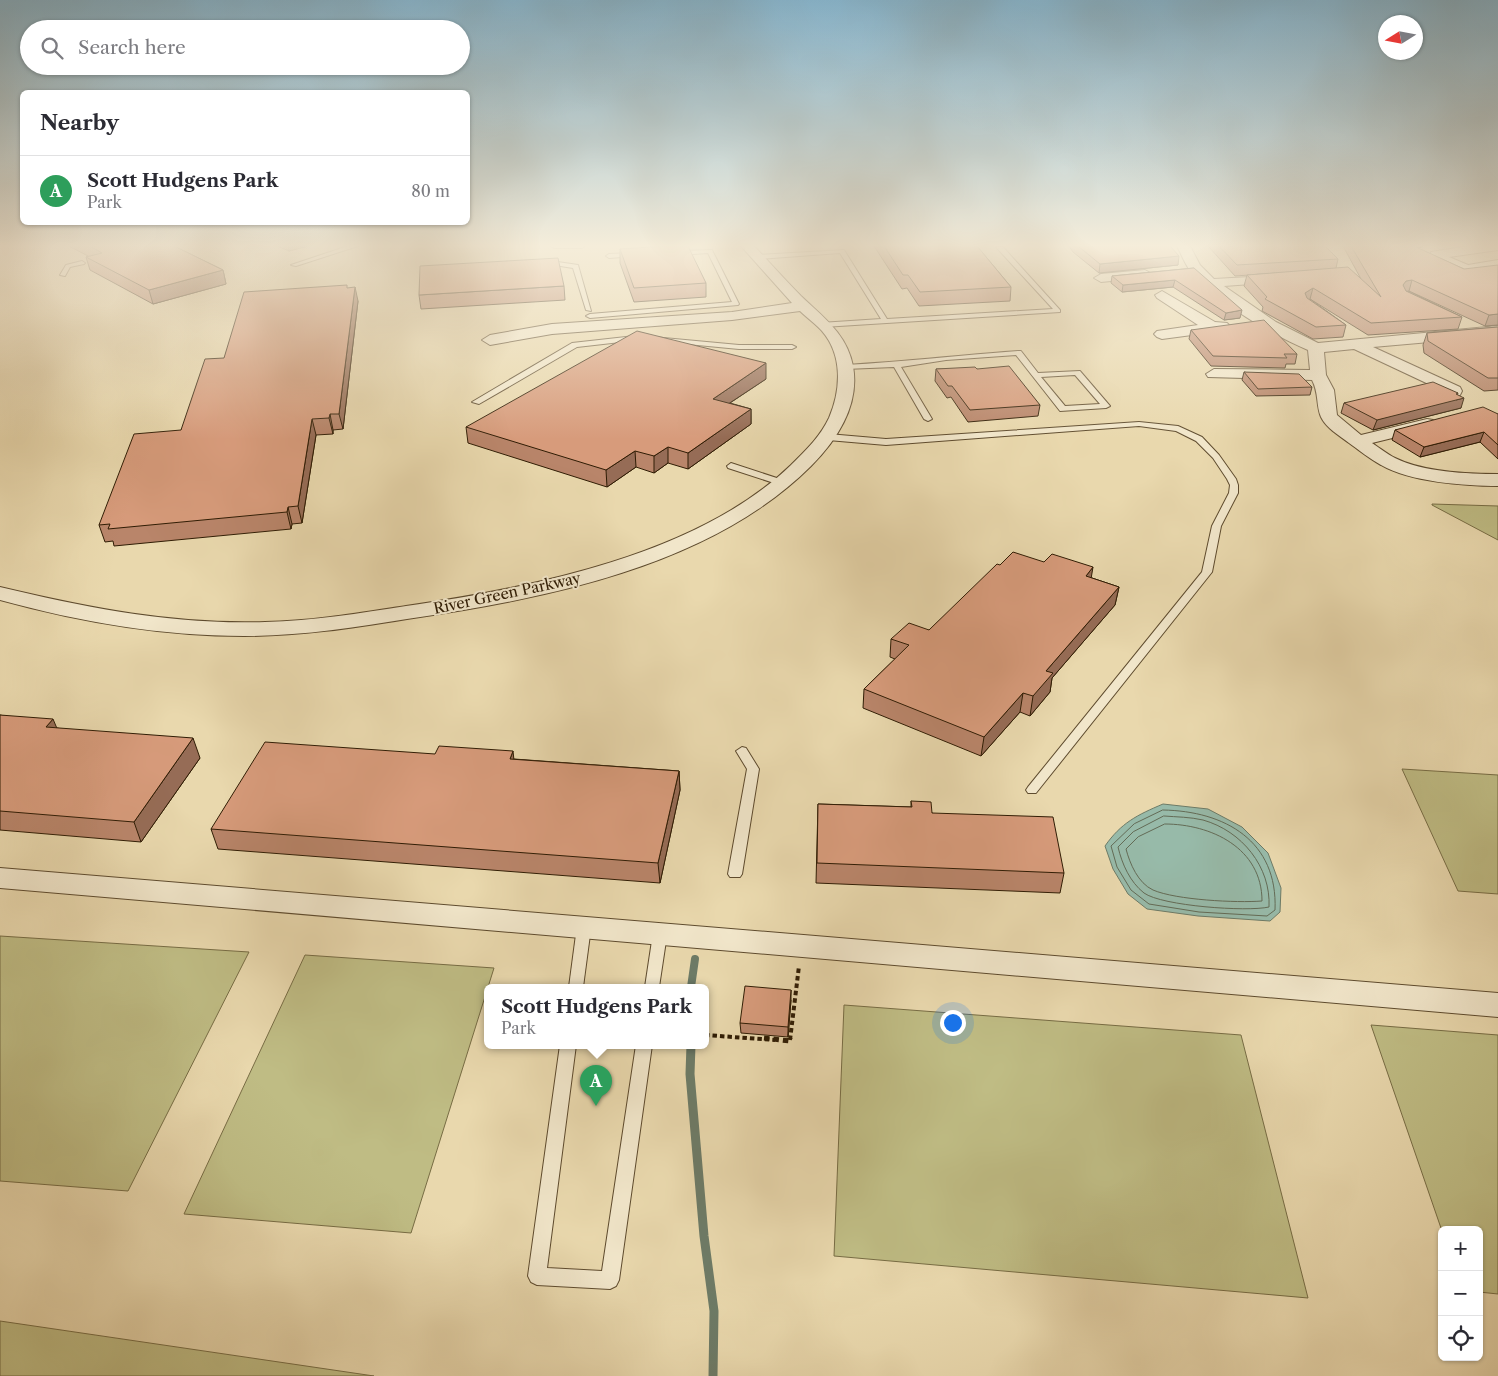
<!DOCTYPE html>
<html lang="en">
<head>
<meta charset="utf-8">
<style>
  :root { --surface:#fff; --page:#f2f2f3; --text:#2b2b33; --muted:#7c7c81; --line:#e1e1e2; --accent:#0b8043 }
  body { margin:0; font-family:"Libre Caslon Text",serif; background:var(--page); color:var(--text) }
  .controls { position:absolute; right:15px; bottom:15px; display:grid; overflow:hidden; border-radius:8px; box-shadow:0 1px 4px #0004 }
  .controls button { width:45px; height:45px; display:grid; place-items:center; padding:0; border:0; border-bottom:1px solid var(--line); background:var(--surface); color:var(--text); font:25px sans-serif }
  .compass { position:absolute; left:1378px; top:15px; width:45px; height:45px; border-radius:50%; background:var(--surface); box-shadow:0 1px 4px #0004; rotate:259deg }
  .you { position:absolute; left:952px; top:1022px; width:18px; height:18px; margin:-12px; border:4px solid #fff; border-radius:50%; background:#1a73e8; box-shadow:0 0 0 8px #1a73e833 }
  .badge { display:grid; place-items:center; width:32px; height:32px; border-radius:50%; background:var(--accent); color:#fff; font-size:16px; font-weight:700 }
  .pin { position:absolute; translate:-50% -41px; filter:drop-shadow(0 1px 2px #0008) }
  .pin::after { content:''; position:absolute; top:26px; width:18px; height:15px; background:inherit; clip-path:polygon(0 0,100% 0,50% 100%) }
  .popup { position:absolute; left:484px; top:984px; width:225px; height:65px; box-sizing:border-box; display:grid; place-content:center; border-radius:8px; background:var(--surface); filter:drop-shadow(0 1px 4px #0005); font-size:16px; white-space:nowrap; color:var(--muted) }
  .popup b { font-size:19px; color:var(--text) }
  .popup::after { content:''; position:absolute; left:50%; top:100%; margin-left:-10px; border:10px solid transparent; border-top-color:var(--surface) }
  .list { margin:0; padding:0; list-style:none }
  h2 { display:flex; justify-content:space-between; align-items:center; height:65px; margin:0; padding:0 20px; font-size:21px }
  h2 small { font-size:16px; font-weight:400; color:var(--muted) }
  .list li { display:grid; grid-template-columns:32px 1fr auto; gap:15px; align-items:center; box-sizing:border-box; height:70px; padding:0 20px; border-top:1px solid var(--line) }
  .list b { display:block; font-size:19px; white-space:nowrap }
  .list p { margin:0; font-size:16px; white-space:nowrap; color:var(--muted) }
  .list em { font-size:16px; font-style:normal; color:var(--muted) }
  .icon { flex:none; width:28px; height:28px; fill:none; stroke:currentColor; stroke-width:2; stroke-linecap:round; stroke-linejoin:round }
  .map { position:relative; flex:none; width:1498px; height:1376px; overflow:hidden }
  .search { position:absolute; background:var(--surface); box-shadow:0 1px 4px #0004; left:20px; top:20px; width:450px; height:55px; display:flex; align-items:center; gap:12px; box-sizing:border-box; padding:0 18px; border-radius:28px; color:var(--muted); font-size:19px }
  .panel { position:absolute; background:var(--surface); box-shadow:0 1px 4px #0004; left:20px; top:90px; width:450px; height:135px; border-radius:8px }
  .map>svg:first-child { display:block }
</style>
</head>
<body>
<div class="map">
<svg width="1498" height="1376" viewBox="0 0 1498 1376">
  <rect width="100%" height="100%" fill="#e9d8ad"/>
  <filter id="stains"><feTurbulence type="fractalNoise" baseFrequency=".004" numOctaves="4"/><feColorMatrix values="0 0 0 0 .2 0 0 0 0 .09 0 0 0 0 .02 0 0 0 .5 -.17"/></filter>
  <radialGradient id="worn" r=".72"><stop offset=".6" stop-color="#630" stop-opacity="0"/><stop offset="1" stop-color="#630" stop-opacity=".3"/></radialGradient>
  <g fill="#bfbc84" stroke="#776c44">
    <path d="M1432 504 1498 506V540L1432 505Z"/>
    <path d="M1402 769 1498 775V894L1458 891Z"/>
    <path d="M0 936 249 952 128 1191 0 1181Z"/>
    <path d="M305 955 494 968 411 1233 184 1214Z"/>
    <path d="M844 1005 1241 1035 1308 1298 834 1256Z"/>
    <path d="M1371 1025 1498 1035V1294L1479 1292V1230L1442 1231Z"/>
    <path d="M0 1321 374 1376H0Z"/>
  </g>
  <path fill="#97baa9" stroke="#6d7b67" d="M1163 804 1208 809 1242 827 1268 853 1281 888 1280 912 1270 921 1198 916 1147 909 1128 894 1113 869 1105 846C1121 823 1137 815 1163 804Z"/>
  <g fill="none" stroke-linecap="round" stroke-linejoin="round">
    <g stroke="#636b56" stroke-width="1">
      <path d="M1163 810C1225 811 1278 841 1275 910L1267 916 1199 912 1149 904 1131 890 1117 867 1111 846 1134 824Z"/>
      <path d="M1164 816C1177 817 1190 817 1203 820 1242 831 1271 867 1269 907 1247 912 1162 906 1144 893 1130 882 1122 864 1118 847L1133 832Z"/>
      <path d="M1165 824C1211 824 1262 848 1262 901 1237 903 1176 900 1153 890 1138 883 1130 864 1126 849L1138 837Z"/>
    </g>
    <path stroke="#6d7b67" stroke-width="8" d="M691 987 695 959"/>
    <path stroke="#6d7b67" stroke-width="9" d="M691 1045 690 1074 704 1236 714 1311 713 1376"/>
    <defs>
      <g id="service">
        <path d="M348 246H358L296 266 291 265Z"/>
        <path d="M551 246H585L582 248H554Z"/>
        <path d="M1002 246 1060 310V312L823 327 819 325 820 323 881 319 840 253 757 259 754 257 757 255 844 250 887 319 1053 309 996 247Z"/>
        <path d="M712 250 739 304 738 305 590 318 586 316 590 314 732 302 708 253 677 255 674 253 677 251Z"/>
        <path d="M633 253 635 254V256L609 258 606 256 609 254Z"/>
        <path d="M544 260 578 265 591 311 586 310 573 268 542 263 541 262Z"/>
        <path d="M82 261 85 263 84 264 70 267 65 276 60 275 66 265Z"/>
        <path d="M635 336H638V340L577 347 479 404 472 402 572 343Z"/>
        <path d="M653 337 739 345H792L796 347 792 349H739L656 341 652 339Z"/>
        <path d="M1018 351H1021L1038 373 1080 371 1110 406 1106 408 1060 411 1016 355 946 360 901 367 932 419 928 421 924 419 894 367 845 369 841 367 845 365C903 362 960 355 1018 351ZM1075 375 1100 404 1065 406 1041 377Z"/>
        <path d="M1139 422 1178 426 1202 437 1219 455 1236 479 1238 485V493L1221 526 1212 572 1036 793H1028L1026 790 1028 787 1202 572 1212 526 1229 493 1230 485 1227 479 1213 458 1196 441 1176 431 1139 426 886 445 828 440 824 437 828 434 886 439Z"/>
        <path d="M731 463 786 481 787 483 786 485H780L728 468 727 466Z"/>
        <path d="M742 747 746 748 759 769 742 874 740 877H730L728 874 747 769 736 751Z"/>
        <path d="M584 922 589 923 591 927 583 987H569L577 927 579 923Z"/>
        <path d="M660 929 665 930 667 934 659 987H645L653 934 655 930Z"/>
        <path d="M560 1045H576L547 1268 602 1271 636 1045H652L619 1280 616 1286 610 1289 537 1285 531 1282 528 1276Z"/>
      </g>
      <g id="minor">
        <path d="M741 246H754C770 263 785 280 801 296 823 317 847 334 853 366 860 405 837 440 811 466 710 567 543 599 407 619 353 628 299 636 244 636 161 636 80 622 0 600V587C88 608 174 625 265 622 313 621 360 613 406 606 531 588 698 555 791 465 806 450 820 437 829 418 841 390 843 355 822 331 816 324 807 318 800 311L732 320 552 334 490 345 482 340 490 335 552 324 732 312 792 303Z"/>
        <path d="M1177 246H1190L1200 265 1214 279 1283 275 1285 278 1283 281 1278 282 1224 286 1276 322 1318 343 1498 326V336L1373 347 1460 387 1462 391 1460 395 1454 396 1354 349 1324 352 1326 375 1334 390 1337 415 1361 435 1427 419 1433 420 1436 424 1433 428 1372 443C1380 448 1387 454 1395 458 1423 472 1467 474 1498 474V486C1465 486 1410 482 1381 465 1370 459 1359 450 1349 443 1340 436 1326 428 1321 417 1316 406 1319 393 1312 380L1208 377 1206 374 1214 369 1310 370 1308 350C1270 334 1220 304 1192 273 1185 265 1182 255 1177 246Z"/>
        <path d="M1469 246H1498V250L1449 257 1468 265 1498 260V268L1467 273 1431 260 1429 257 1431 252Z"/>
        <path d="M1145 270 1152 274 1150 277 1101 282 1094 278 1101 274Z"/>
        <path d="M1162 291 1215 322 1227 323 1230 326 1222 331 1162 339 1157 337 1154 334 1157 331 1198 325 1157 298 1155 295Z"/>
        <path d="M0 868 1498 993V1017L0 888Z"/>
      </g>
    </defs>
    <use href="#service" stroke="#5e4b2e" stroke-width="2"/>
    <use href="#minor" stroke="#5e4b2e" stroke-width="2"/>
    <g stroke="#2f1c04" stroke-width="4" stroke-dasharray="4.5 3" stroke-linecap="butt">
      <path d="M705 1035 775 1040"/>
      <path d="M790 1040 799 966"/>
    </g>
    <path stroke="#2f1c04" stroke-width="5" stroke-dasharray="5.5 4" stroke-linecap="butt" d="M764 1038 790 1041V1038"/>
    <use href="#service" fill="#f1e6ca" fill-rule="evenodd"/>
    <use href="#minor" fill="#f1e6ca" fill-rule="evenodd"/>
  </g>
  <g fill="#b9856a" stroke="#2f1c04">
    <path d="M69 246H174L223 270 226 284 153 304 90 270 86 257 88 256Z"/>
    <path d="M277 246H308L289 251Z"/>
    <path d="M874 246H977L1011 287 1010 301 919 306 907 288 902 289Z"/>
    <path d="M1069 246H1170L1178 265 1099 273 1073 252Z"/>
    <path d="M1208 246H1325L1338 259 1336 268 1361 279 1343 246H1428L1417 248 1464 269 1498 325 1485 326 1409 291H1408L1462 317 1458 329 1368 335 1310 299 1346 325 1343 337 1313 339 1262 311 1263 307 1244 286 1247 275 1278 273 1235 276Z"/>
    <path d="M620 249 706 283V297L634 302 620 263Z"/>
    <path d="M1194 268 1240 318 1224 320 1173 287 1122 292 1111 283 1112 276Z"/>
    <path d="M564 286 565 300 421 309 419 295Z"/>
    <path d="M347 288 358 301 343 429 333 430V434L316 435 302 523 292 524 291 529 114 546 113 541 105 542 99 525 181 430Z"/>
    <path d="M1498 327V390L1484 391 1424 353 1423 345 1427 333Z"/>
    <path d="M1191 330 1297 354 1295 364H1286L1285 368 1211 366 1189 339Z"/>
    <path d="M936 369H977L1040 405 1038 416 968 422 951 397 947 398 935 381Z"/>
    <path d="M1244 372 1312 387 1310 395 1256 396 1242 380Z"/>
    <path d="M766 379 730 403 751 409V424L688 469 668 463 654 473 636 467 607 487 468 443 466 427Z"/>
    <path d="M1458 393 1457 394 1461 408 1373 430 1341 413 1344 403Z"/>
    <path d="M1498 414V459L1480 442 1420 457 1392 440 1395 430Z"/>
    <path d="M1000 565 1092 578 1119 587 1115 605 1052 678 1050 692 1030 716 1020 712 981 756 863 708 864 689 895 659 890 657 891 639 929 630Z"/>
    <path d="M0 715 57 728 200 758 141 842 0 830Z"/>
    <path d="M514 759 679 771 680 790 660 883 218 849 211 829Z"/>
    <path d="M911 801 932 813 1064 873 1060 893 816 883 818 804 911 807Z"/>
    <path d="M791 1000 788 1037 741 1033 740 1023Z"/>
  </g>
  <g fill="#966c56" stroke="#2f1c04">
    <path d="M288 246H308L289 251Z"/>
    <path d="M1399 246H1428L1397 250Z"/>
    <path d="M1179 256 1178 265 1099 273 1100 264Z"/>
    <path d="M223 270 226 284 153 304 149 290Z"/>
    <path d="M1175 280 1173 287 1122 292 1123 285Z"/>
    <path d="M1412 280 1409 291 1403 292V285L1406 281Z"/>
    <path d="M355 287 358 301 343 429 339 414Z"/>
    <path d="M1313 288 1310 299 1302 305 1305 293Z"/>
    <path d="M1242 310 1240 318 1224 320 1226 313Z"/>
    <path d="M1498 314V325L1485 326 1489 315Z"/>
    <path d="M766 363V379L713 414V399Z"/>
    <path d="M1458 393 1456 400 1464 398 1461 408 1373 430 1377 420Z"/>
    <path d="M751 409V424L688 469V453Z"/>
    <path d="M330 414 333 430V434L329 418Z"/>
    <path d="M312 419 316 435 302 523 298 506Z"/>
    <path d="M1484 432 1480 442 1420 457 1424 447Z"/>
    <path d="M668 447V463L654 473V456Z"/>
    <path d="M635 451 636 467 607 487 606 470Z"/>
    <path d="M288 507 292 524 291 529 287 512Z"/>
    <path d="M1093 567 1090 585 1086 576Z"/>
    <path d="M1119 587 1115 605 1052 678 1050 692 1030 716 1033 696 1046 671Z"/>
    <path d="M1023 693 1020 712 981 756 984 737Z"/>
    <path d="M53 719 61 738 46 727Z"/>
    <path d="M193 738 200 758 141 842 134 822Z"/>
    <path d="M513 751 515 770 510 759Z"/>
    <path d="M679 771 680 790 660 883 658 863Z"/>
    <path d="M791 990V1000L788 1037V1027Z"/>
  </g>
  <g fill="#d79b7b" stroke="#2f1c04">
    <path d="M90 246H174L223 270 149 290 86 257 102 253Z"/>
    <path d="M666 246H688L706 283 634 288 620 249Z"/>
    <path d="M884 246H977L1011 287 920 292 908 275H903Z"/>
    <path d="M1078 246H1170L1179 256 1100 264Z"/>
    <path d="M1219 246H1325L1338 259 1237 265Z"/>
    <path d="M1351 246H1414L1464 269 1498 265V314L1489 315 1412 280 1406 281 1403 285 1406 291 1462 317 1371 323 1313 288 1305 293 1307 298 1346 325 1316 327 1265 299 1267 297 1247 275 1348 267 1381 297Z"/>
    <path d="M558 258 564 286 419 295 420 266Z"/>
    <path d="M1194 268 1242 310 1226 313 1175 280 1123 285 1112 276Z"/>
    <path d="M347 285V288L355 287 339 414H330L329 418 312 419 298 506 288 507 287 512 108 529 110 524 99 525 134 434 181 430 205 359 224 358 244 292Z"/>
    <path d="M1264 320 1297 354H1284L1287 358 1213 356 1191 330Z"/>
    <path d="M1498 327V378H1488L1428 341 1427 333Z"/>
    <path d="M637 331 766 363 713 399 751 409 688 453 668 447 654 456 635 451 606 470 466 427Z"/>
    <path d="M1009 366 1040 405 970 410 952 386H948L936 369 975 367 977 369Z"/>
    <path d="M1244 372 1299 374 1312 387 1258 389Z"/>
    <path d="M1433 382 1458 393 1456 394 1464 398 1377 420 1344 403Z"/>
    <path d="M1483 407 1498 414V445L1484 432 1424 447 1395 430Z"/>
    <path d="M1013 552 1044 562 1052 554 1093 567 1086 576 1119 587 1046 671 1053 673 1033 696 1023 693 984 737 864 689 909 645 891 639 909 623 929 630 997 564 1000 565Z"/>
    <path d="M0 715 53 719 46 727 193 738 134 822 0 811Z"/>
    <path d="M265 742 435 754 439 746 513 751 510 759 679 771 658 863 211 829Z"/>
    <path d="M911 801 931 802 932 813 1053 817 1064 873 817 863 818 804 912 807Z"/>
    <path d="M745 986 791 990 788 1027 740 1023Z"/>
  </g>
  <linearGradient id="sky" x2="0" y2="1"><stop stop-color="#87b6cf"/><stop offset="0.56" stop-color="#f5edda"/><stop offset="1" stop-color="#f5edda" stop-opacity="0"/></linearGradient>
  <rect width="1498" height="439" fill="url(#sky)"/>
  <g text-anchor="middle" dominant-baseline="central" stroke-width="4" stroke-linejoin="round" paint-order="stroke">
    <g font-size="15" fill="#2f1c04" stroke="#f1e6ca">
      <text transform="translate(507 593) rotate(-12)">River Green Parkway</text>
    </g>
  </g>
  <rect width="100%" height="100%" filter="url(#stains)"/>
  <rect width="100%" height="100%" fill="url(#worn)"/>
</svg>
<div class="controls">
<button>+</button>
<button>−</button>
<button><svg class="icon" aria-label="locate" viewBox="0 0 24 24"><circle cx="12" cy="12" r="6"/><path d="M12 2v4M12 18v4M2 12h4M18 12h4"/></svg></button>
</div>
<svg class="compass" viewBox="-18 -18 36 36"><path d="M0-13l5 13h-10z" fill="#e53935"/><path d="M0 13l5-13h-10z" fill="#7c7c81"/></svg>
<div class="you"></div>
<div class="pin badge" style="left:596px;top:1106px;background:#2e9e5b">A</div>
<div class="popup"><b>Scott Hudgens Park</b>Park</div>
<div class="search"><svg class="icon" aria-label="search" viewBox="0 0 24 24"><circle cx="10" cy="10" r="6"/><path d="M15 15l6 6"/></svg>Search here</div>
<section class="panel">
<h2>Nearby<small></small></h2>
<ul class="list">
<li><span class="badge" style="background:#2e9e5b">A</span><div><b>Scott Hudgens Park</b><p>Park</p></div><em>80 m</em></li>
</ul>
</section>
</div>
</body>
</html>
